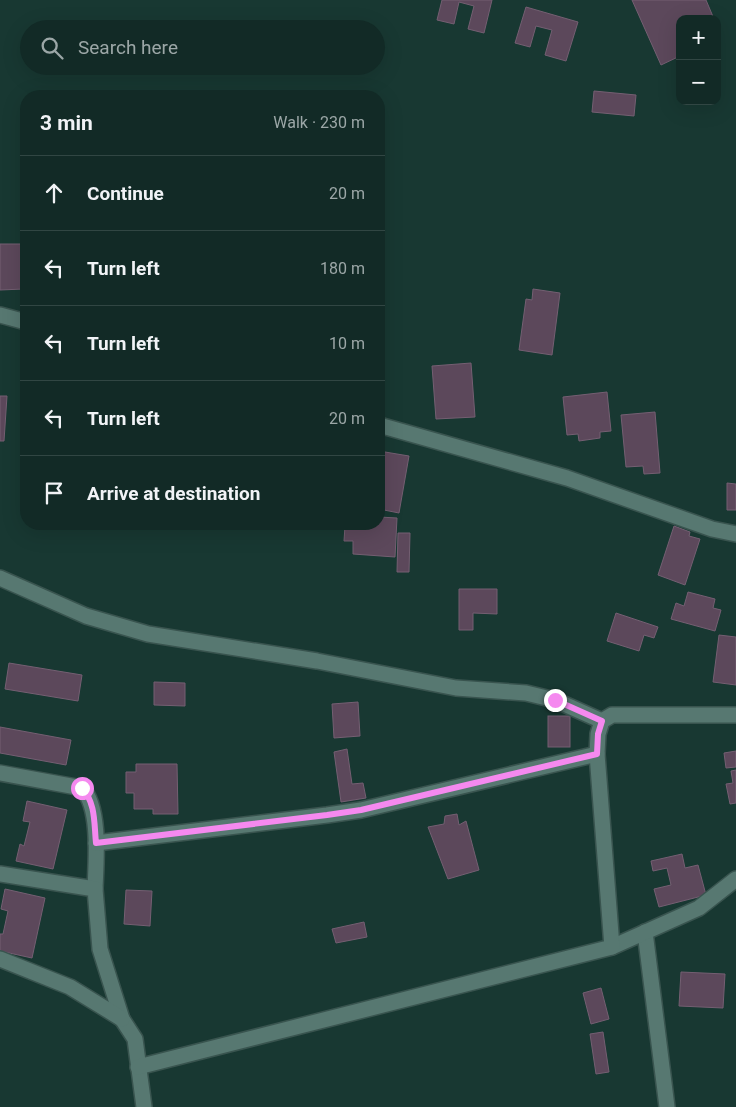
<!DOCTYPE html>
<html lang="en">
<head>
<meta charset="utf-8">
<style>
  :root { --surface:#122a26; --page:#1b322e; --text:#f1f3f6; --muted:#9ca7a7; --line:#314643 }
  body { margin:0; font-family:Roboto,sans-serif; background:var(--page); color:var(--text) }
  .controls { position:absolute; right:15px; top:15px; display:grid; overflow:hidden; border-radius:10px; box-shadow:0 5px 20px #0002 }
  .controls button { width:45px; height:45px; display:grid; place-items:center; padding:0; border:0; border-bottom:1px solid var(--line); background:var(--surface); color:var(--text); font:25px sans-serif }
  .stop { position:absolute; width:15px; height:15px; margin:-11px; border:4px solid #f589ef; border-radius:50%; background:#fff }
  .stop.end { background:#f589ef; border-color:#fff; box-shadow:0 1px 5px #0008 }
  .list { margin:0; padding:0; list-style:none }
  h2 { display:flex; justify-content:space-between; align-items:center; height:65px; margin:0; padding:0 20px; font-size:21px }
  h2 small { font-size:16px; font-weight:400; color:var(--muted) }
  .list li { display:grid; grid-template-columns:32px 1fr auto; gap:15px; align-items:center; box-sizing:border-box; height:75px; padding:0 20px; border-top:1px solid var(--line) }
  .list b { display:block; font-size:19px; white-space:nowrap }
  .list em { font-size:16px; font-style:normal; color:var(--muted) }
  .icon { flex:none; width:28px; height:28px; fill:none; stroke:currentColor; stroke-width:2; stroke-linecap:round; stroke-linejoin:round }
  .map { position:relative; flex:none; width:736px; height:1107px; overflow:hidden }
  .search { position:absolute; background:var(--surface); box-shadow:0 5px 20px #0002; left:20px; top:20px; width:365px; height:55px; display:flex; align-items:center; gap:12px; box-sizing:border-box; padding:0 18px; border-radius:28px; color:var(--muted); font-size:19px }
  .panel { position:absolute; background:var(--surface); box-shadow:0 5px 20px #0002; left:20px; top:90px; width:365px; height:440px; border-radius:20px }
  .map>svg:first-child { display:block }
</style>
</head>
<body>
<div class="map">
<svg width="736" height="1107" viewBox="0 0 736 1107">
  <rect width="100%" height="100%" fill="#183832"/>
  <g fill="#5c485b" stroke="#745f72">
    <path d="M442 0H492L484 33 468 29 474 6 459 2 454 24 437 20Z"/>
    <path d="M632 0H706L714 19H680V56L661 65Z"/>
    <path d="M526 7 578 22 566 61 545 55 552 30 536 26 530 47 515 43Z"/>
    <path d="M594 91 636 95 634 116 592 112Z"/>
    <path d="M0 244H22L24 289 0 290Z"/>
    <path d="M533 289 560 293 552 355 519 350 526 299 532 300Z"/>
    <path d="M471 363 475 417 436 419 432 366Z"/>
    <path d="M607 392 611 431 600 432V438L579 441 578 434 567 435 563 397Z"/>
    <path d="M0 396H7L4 441H0Z"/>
    <path d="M655 412 660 473 644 474 643 466 626 467 621 415Z"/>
    <path d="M379 451 409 456 399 513 379 509Z"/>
    <path d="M727 483 736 484V510H727Z"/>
    <path d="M379 517 397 518 395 557 353 554V541H344L345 526H354V524H379Z"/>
    <path d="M674 526 690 532 689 536 700 539 685 585 658 575Z"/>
    <path d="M398 533H410L409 572H397Z"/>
    <path d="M459 589H497V614L473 613V630H459Z"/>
    <path d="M688 592 715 599 713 608 721 610 715 631 671 619 676 603 684 606Z"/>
    <path d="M616 613 658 627 654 638 644 635 639 651 607 641Z"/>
    <path d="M719 635 736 637V685L713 682Z"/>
    <path d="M9 663 82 675 78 701 5 689Z"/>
    <path d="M154 682 185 683V706L154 705Z"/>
    <path d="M358 702 360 736 334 738 332 704Z"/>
    <rect x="548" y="716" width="22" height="31"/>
    <path d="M0 727 71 740 66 765 0 753Z"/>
    <path d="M347 749 352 784 363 783 366 798 341 802 334 752Z"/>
    <path d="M736 751V767L726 768 724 753Z"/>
    <path d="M136 764H177L178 814H153V809H134V793H126V772H136Z"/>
    <path d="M736 770V803L730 804 726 784 733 783 731 771Z"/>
    <path d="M27 801 67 810 53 869 16 861 20 844 24 846 30 822 23 821Z"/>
    <path d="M457 814 459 825 466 821 479 870 448 879 428 827 444 824 445 816Z"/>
    <path d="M682 854 685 868 698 865 706 895 659 907 654 889 671 885 667 868 653 871 651 861Z"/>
    <path d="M5 889 45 898 32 958 0 951V934H3L8 911 1 909Z"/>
    <path d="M126 890 152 891 150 926 124 924Z"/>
    <path d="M364 922 367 937 336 943 332 929Z"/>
    <path d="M681 972 725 974 723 1008 679 1006Z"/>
    <path d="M601 988 609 1019 591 1024 583 993Z"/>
    <path d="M603 1032 609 1072 596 1074 590 1034Z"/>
  </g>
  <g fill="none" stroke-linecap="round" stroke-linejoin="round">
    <defs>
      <g id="minor">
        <path d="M0 315 26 322"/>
        <path d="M379 425 567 478 712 529 736 534"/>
        <path d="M0 578 86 616 148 634 317 661 456 688 526 693 555 700 602 721"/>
        <path d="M0 773 82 788C101 808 96 862 95 889"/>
        <path d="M96 843 327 815 361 810 597 754"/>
        <path d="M0 874 95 889 100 949 122 1019 135 1039 144 1107"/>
        <path d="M645 932 667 1107"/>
        <path d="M612 947 699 908 736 879"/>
        <path d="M0 959 70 987 122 1019"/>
        <path d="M138 1067 612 947 597 754 598 734 602 721 612 715H736"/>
      </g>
    </defs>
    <use href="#minor" stroke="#39544f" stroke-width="18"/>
    <use href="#minor" stroke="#577871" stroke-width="15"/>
  </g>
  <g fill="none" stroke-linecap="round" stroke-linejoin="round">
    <path stroke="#f589ef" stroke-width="6" d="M82 788C96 803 94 824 96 843L327 815 361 810 597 754 598 734 602 721 555 700"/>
  </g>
</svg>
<div class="controls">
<button>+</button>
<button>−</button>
</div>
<div class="stop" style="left:82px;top:788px"></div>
<div class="stop end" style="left:555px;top:700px"></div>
<div class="search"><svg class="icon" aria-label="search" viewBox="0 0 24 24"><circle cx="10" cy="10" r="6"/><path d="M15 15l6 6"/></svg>Search here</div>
<section class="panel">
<h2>3 min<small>Walk · 230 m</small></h2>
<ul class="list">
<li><svg class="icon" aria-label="ahead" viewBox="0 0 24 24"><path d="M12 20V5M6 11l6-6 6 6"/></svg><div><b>Continue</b></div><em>20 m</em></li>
<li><svg class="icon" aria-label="left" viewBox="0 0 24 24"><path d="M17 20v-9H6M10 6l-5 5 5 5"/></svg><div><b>Turn left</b></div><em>180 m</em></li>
<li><svg class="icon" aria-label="left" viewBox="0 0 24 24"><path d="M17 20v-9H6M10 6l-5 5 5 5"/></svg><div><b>Turn left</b></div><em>10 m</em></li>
<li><svg class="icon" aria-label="left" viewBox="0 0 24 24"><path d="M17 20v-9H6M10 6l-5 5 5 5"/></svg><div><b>Turn left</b></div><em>20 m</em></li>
<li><svg class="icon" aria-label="arrive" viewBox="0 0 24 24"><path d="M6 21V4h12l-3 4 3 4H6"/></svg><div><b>Arrive at destination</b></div></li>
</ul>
</section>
</div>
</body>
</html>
